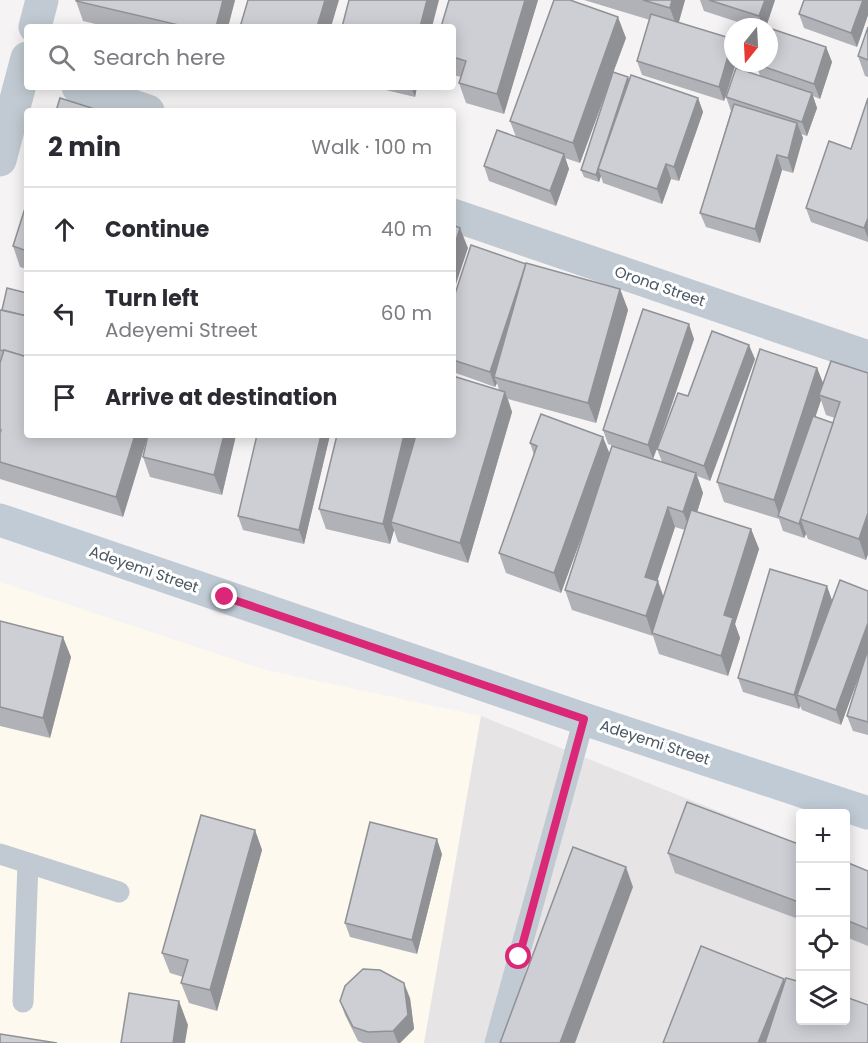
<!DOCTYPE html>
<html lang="en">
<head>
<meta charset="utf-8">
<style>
  :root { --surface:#fff; --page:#f2f2f3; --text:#2b2b33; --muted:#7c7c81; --line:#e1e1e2 }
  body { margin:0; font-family:Poppins,sans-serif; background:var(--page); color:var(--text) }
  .controls { position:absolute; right:18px; bottom:18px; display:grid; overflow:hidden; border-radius:6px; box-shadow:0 3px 15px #0003 }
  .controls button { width:54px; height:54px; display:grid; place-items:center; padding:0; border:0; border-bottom:2px solid var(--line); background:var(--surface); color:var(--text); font:30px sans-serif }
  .compass { position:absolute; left:724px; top:18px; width:54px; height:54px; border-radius:50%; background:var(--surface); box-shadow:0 3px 15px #0003; rotate:198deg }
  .stop { position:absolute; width:18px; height:18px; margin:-14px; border:4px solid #db2777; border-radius:50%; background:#fff }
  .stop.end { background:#db2777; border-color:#fff; box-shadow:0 2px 6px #0008 }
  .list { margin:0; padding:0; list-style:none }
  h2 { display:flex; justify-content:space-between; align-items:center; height:78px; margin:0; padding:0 24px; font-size:26px }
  h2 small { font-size:20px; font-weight:400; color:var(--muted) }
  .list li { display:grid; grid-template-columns:39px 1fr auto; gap:18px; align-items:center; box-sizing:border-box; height:84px; padding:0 24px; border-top:2px solid var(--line) }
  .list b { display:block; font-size:22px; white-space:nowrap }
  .list p { margin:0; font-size:20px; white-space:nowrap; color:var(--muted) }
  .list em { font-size:20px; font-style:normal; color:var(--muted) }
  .icon { flex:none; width:33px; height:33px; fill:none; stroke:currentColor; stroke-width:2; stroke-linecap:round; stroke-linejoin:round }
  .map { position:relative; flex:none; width:868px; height:1043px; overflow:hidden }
  .search { position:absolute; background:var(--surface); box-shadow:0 3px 15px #0003; left:24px; top:24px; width:432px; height:66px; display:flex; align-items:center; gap:15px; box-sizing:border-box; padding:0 21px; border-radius:6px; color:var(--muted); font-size:22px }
  .panel { position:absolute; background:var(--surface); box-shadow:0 3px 15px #0003; left:24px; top:108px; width:432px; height:330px; border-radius:6px }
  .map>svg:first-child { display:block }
</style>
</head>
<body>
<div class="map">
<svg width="868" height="1043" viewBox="0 0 868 1043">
  <rect width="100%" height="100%" fill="#f5f3f3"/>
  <path fill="#fdf9ef" d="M0 582 266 670 481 716 424 1043H0Z"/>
  <path fill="#e6e4e5" d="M481 716 800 844V1020H846V863L868 872V1043H424Z"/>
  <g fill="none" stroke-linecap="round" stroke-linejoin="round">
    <g stroke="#c1cad2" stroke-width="21">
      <path d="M0 854 119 892"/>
      <path d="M23 1002 28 863"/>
      <path d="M495 1043 584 719"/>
    </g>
    <g stroke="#c1cad2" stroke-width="33">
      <path d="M35 27 42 0"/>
      <path d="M78 87 148 111"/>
      <path d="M0 160 27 58"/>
      <path d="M453 215 868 357"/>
    </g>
    <path stroke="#c1cbd6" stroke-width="33" d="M0 520 584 719 868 813"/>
  </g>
  <g fill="#b0b2b7" fill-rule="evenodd">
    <path d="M235 0 228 27H108L83 21 76 1Z"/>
    <path d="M538 0 504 114 466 103 459 83 461 77 453 75V27Z"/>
    <path d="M584 0H685L679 22 733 63H736L724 101 642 75 637 61 650 20Z"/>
    <path d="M700 0H775L766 27H753L704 11Z"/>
    <path d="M868 0V15L857 47 804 28 799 14Z"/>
    <path d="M868 27V77L865 76 858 56Z"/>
    <path d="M626 38 613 72 628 77 629 80 698 98 703 112 679 181 671 179 662 204 603 183 601 176 599 182 584 177 581 170 610 81 580 163 565 158 569 169 556 206 489 181 484 166 516 137 510 121Z"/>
    <path d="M826 47 832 62 820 99 813 96 817 108 807 136 801 134 803 138 793 173 782 170 760 243 706 227 700 213 731 111 726 97 760 76 756 64Z"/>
    <path d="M373 87H417L415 97Z"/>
    <path d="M868 98V242L811 222 806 208 851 149Z"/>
    <path d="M27 202V269L20 267 13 246Z"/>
    <path d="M526 264 620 289 628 310 596 423 508 399 512 412 468 563 398 542 394 530 390 544 326 529 319 509 416 435 499 390 497 383 495 387 453 372V300Z"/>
    <path d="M0 310 27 435H148L123 517 0 479Z"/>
    <path d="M694 339 659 443 688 396 755 359 710 481 697 476 703 493 697 512 751 529 759 549 735 624 740 638 728 676 659 654 653 636 572 610 565 590 587 521 561 593 506 573 499 553 534 455 530 443 609 453 662 462 657 449 653 459 608 444 603 430ZM675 527 685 530 663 597 657 581Z"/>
    <path d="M817 368 823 383 868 373V554L866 560 808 539 806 534 804 538 783 531 779 519 724 502 717 482ZM821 400 826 415 835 418 833 423 815 417Z"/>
    <path d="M236 435 222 495 150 477 143 457Z"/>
    <path d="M257 435H330L304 544 243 530 238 516Z"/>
    <path d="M868 591V735L853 731 847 716 862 667 841 725 802 710 800 706 799 709 743 692 738 678 832 600Z"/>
    <path d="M0 621 71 657 50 738 0 726Z"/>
    <path d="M255 830 262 850 217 1011 189 1003 181 983 183 977 170 973 162 953Z"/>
    <path d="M801 845V920L675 873 668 853Z"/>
    <path d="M442 854 417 954 350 937 345 923Z"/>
    <path d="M846 862 868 871V946L846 937Z"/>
    <path d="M410 998 414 1029 400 1043H363L358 1041 345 1015 340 1001Z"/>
  </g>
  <g fill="#909195">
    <path d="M223 0H235L228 27H216Z"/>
    <path d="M325 0H339L331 27H317Z"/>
    <path d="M427 0H439L432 27H420Z"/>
    <path d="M525 0H538L504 114 497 94Z"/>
    <path d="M672 0H685L677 28 670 8Z"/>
    <path d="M765 0H775L766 27H763L759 16Z"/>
    <path d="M863 0H868V15L857 47 851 33Z"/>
    <path d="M618 17 626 38 580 163 573 143Z"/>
    <path d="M733 41V63H736L724 101 719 87Z"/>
    <path d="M826 47 832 62 820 99 814 84Z"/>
    <path d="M628 77 631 85 598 169 601 176 599 182 596 175Z"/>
    <path d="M411 87H417L415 97Z"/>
    <path d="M812 93 817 108 807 136 802 122Z"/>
    <path d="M698 98 703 112 679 181 674 167Z"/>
    <path d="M797 123 803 138 793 173 788 158Z"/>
    <path d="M564 154 569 169 556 206 550 191Z"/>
    <path d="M777 155 782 170 760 243 755 229Z"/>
    <path d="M666 164 671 179 662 204 657 189Z"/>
    <path d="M868 218V238L864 228Z"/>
    <path d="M460 228 468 248 453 293V250Z"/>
    <path d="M526 264 494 377 497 383 495 387 490 372Z"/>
    <path d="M620 289 628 310 596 423 588 403Z"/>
    <path d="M689 324 694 339 653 459 648 445Z"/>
    <path d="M749 345 755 359 710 481 704 466Z"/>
    <path d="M817 368 825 388 819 395 821 400 782 518 780 517 774 500Z"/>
    <path d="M505 392 512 412 468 563 460 543Z"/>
    <path d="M135 435H148L123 517 116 497Z"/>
    <path d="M224 435H236L222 495 214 475Z"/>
    <path d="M321 435H330L304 544 299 530Z"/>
    <path d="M404 435H416L391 522 394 530 390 544 383 524Z"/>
    <path d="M603 437 611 457 561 593 554 573Z"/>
    <path d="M696 473 703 493 691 532 683 512Z"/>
    <path d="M668 507 675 527 652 597 645 577Z"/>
    <path d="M868 513V554L866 560 859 539Z"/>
    <path d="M801 520 806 534 804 538 799 524Z"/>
    <path d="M751 529 759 549 735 624 740 638 728 676 721 656 724 615Z"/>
    <path d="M658 581 665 601 652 634 646 616Z"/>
    <path d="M827 586 832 600 797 695 800 706 799 709 794 695Z"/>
    <path d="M868 623V652L841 725 836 710Z"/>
    <path d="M63 637 71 657 50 738 43 718Z"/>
    <path d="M255 830 262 850 217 1011 210 990Z"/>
    <path d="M437 839 442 854 417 954 412 940Z"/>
    <path d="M626 867 633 887 575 1043H560Z"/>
    <path d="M784 979 791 999 773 1043H758Z"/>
    <path d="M404 983 410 998 414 1029 400 1043H398L393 1031Z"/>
    <path d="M179 1001 188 1025 185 1043H173Z"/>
  </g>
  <g fill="#cdcfd5" stroke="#909195" stroke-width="1.5">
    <path d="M76 0H223L216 27H187L76 1Z"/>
    <path d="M248 0H325L317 27H240Z"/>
    <path d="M349 0H427L420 27H342Z"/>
    <path d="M449 0H525L497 94 459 83 466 61 453 57V27H441Z"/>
    <path d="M554 0H570L618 17 573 143 510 121Z"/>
    <path d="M643 0H672L670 8Z"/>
    <path d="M709 0H765L759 16Z"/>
    <path d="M804 0H863L851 33 799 14Z"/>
    <path d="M651 14 733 39 719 87 637 61Z"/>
    <path d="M868 27V60L858 56Z"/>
    <path d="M769 28 826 47 814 84 756 64 757 63H769Z"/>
    <path d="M736 68 812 93 802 122 726 97Z"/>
    <path d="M613 72 628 77 596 175 581 170Z"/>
    <path d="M631 75 698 98 674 167 666 164 657 189 598 169Z"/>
    <path d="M60 98 101 111H56Z"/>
    <path d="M868 98V218L864 228 806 208 829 141 851 149Z"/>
    <path d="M734 104 797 123 788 158 777 155 755 229 700 213Z"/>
    <path d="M497 130 564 154 550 191 484 166Z"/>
    <path d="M27 202V251L13 246Z"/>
    <path d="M453 225 460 228 453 250Z"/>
    <path d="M471 245 526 264 490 372 453 360V300Z"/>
    <path d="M526 263 620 289 588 403 494 377Z"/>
    <path d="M7 288 27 293V316L2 310Z"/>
    <path d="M643 309 689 324 648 445 603 430Z"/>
    <path d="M0 310 27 316V357L4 350V351L0 350Z"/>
    <path d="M712 331 749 345 704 466 657 449 678 393 688 396Z"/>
    <path d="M760 349 817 368 774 500 717 482Z"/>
    <path d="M4 350 27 357V435H135L116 497 0 462V433L1 430H0V363Z"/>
    <path d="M831 361 868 373V513L859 539 800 519 840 402 819 395Z"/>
    <path d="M453 376 505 392 460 543 391 522 416 435H453Z"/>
    <path d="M541 414 603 437 554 573 499 553 537 446 530 443Z"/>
    <path d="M813 416 833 423 799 524 778 516Z"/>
    <path d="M148 435H224L214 475 143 457Z"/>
    <path d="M257 435H321L299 530 238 516Z"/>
    <path d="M337 435H404L383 524 319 509Z"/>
    <path d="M612 446 696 473 683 512 668 507 645 577 658 581 646 616 565 590Z"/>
    <path d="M691 510 751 529 724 615 733 618 721 656 652 633Z"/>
    <path d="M770 569 827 586 794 695 738 678Z"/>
    <path d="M840 580 868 591V623L836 710 797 695Z"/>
    <path d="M0 621 63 637 43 718 0 707Z"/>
    <path d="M868 649V722L847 716Z"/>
    <path d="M687 802 801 845V903L668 853Z"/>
    <path d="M201 815 255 830 210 990 181 983 188 960 162 953Z"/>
    <path d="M370 822 437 839 412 940 345 923Z"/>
    <path d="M573 847 626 867 560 1043H500Z"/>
    <path d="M846 862 868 871V929L846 920Z"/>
    <path d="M701 946 784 979 758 1043H663Z"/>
    <path d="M363 969 380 970 404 983 408 1015 393 1031 368 1032 353 1027 340 1001 345 986Z"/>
    <path d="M786 978 801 982V1020H846V997L868 1005V1043H765Z"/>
    <path d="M129 993 179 1001 173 1043H121Z"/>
    <path d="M0 1034 57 1043H0Z"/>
  </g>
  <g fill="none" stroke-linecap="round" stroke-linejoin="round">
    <path stroke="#db2777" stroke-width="8" d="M225 597 584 719 519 957"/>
  </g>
  <g text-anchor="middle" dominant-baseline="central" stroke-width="6" stroke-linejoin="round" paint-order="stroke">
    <g font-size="15" fill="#4a5661" stroke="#fff">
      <text transform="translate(660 286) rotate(19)">Orona Street</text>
      <text transform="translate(144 569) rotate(19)">Adeyemi Street</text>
      <text transform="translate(655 742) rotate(18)">Adeyemi Street</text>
    </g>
  </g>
</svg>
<div class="controls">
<button>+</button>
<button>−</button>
<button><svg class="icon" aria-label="locate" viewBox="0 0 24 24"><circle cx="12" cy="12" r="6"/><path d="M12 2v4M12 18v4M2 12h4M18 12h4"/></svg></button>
<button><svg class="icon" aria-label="layers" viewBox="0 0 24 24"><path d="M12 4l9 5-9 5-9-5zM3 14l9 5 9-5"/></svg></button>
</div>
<svg class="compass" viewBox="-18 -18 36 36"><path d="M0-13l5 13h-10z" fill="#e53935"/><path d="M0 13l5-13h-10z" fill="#7c7c81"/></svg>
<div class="stop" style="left:519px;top:957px"></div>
<div class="stop end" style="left:225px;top:597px"></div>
<div class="search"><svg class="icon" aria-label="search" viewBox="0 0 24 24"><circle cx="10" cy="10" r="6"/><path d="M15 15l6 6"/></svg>Search here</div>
<section class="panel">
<h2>2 min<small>Walk · 100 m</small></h2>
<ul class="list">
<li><svg class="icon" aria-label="ahead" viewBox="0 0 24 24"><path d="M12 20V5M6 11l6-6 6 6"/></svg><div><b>Continue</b></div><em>40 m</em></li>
<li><svg class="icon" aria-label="left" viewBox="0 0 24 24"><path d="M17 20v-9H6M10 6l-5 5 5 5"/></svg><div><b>Turn left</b><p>Adeyemi Street</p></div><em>60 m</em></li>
<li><svg class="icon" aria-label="arrive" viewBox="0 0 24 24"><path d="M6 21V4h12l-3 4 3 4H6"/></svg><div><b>Arrive at destination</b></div></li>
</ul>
</section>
</div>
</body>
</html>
